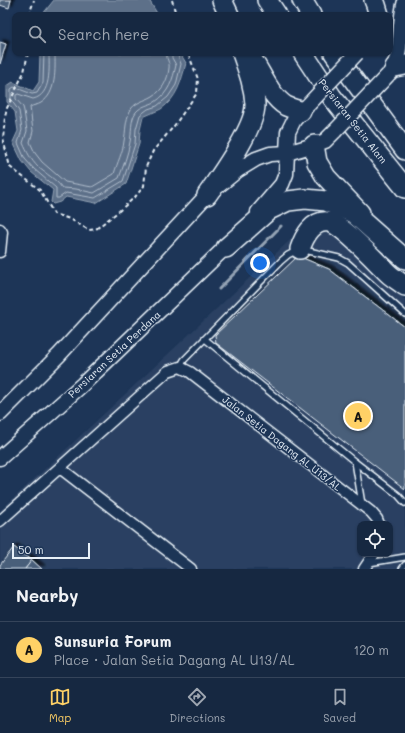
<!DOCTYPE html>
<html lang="en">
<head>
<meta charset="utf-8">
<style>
  :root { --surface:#162841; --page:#1f3048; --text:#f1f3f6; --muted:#9ea6b1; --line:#35445a; --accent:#ffd166 }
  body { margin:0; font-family:Mali,sans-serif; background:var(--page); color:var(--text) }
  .controls { position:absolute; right:12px; bottom:12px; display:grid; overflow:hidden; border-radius:8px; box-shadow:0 1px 3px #0004 }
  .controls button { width:36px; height:36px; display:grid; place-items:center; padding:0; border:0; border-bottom:1px solid var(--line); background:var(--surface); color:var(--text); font:20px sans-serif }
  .scale { position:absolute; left:12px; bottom:10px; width:78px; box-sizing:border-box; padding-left:4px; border:2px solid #e8f1f8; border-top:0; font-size:11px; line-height:14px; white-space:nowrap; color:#e8f1f8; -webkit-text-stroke:3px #1d3557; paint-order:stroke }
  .you { position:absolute; left:260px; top:263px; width:14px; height:14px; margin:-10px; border:3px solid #fff; border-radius:50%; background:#1a73e8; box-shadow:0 0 0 6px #1a73e833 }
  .badge { display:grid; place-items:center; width:26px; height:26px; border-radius:50%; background:var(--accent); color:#111; font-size:13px; font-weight:700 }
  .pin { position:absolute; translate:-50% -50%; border:2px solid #fff; box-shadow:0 1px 4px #0006 }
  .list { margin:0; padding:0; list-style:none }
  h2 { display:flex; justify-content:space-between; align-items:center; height:52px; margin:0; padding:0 16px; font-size:17px }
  h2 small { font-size:13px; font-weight:400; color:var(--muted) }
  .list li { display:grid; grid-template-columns:26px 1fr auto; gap:12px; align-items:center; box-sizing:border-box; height:56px; padding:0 16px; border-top:1px solid var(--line) }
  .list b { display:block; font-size:15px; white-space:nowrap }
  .list p { margin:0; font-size:13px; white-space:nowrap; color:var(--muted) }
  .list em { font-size:13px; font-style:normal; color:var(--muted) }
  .icon { flex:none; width:22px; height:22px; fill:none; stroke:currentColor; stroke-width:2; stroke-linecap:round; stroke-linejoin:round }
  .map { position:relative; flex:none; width:405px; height:569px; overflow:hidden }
  .search { position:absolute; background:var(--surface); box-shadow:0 1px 3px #0004; left:12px; right:12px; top:12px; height:44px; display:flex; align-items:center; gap:10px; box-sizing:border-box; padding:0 14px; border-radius:8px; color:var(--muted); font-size:15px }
  .sheet { height:108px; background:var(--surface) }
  nav { display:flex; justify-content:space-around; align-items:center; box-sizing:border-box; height:56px; border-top:1px solid var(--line); background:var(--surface); font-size:11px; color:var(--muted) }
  nav a { display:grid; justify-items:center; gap:2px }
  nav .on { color:var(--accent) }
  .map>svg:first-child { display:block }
</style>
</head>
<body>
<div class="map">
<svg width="405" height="569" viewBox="0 0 405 569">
  <defs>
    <filter id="shadow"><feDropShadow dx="3.5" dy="-3.5" stdDeviation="1" flood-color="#0009"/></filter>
  </defs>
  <rect width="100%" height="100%" fill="#1d3557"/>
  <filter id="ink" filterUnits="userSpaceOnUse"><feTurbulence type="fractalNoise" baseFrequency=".025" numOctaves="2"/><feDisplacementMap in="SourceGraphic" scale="8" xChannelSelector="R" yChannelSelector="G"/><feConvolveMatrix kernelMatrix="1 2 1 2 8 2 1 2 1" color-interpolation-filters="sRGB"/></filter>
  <g filter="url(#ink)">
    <path fill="#2a4162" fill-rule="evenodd" d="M302 229H329L405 300V569H0V511ZM360 524H390V554H360Z"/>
    <g fill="#5d7089" stroke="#95a4b5">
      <path d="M54 0H149L158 15H42Z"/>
      <path d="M40 53H180L186 63C181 82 177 98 161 109 155 112 149 114 143 117L140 130 139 144 126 184 96 203 66 197 60 202 53 204 51 202 53 190 31 172 22 161 13 142 18 131 15 112 7 102V86L13 82 33 91 39 82Z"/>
    </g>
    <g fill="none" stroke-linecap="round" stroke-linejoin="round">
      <g stroke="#b0bdcc" stroke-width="1">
        <path d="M44 53 43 83 37 93 32 94 14 87 11 89V100L19 111 22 130 18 143 25 159 34 169 56 188V198H59L66 193 95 198 123 181 135 144 136 129 140 115 148 109 157 106 168 97 176 85 181 64 177 53"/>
        <path d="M49 53C49 67 52 95 33 99L18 94 16 95V99L23 107 24 111 27 131 23 143C27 152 31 160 38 167 46 174 56 179 62 188L76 189 94 193 119 178C123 167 128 154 130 142 132 133 130 120 136 112 141 106 149 105 155 102 169 93 173 79 176 65L172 58V53"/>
        <path d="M55 53C55 69 57 93 41 103 38 105 33 105 30 107L33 131 30 142 35 153 42 162 65 182 92 187 114 174C117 163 123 152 124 141 126 131 125 121 130 111 134 102 145 101 153 96 163 90 168 79 169 68 170 63 166 58 166 53"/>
      </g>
      <path stroke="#95a4b5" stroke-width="3" d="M219 289 281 226"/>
    </g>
    <g fill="#495e7a" stroke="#e8f1f8" filter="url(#shadow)">
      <path d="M0 0H11L9 8 0 5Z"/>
      <path d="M0 42 6 44 0 64Z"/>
      <path d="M298 256 329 269 405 327V489L216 343 215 335Z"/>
      <path d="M14 547 32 560 25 569H0V565Z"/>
      <path d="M32 560 42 569H25Z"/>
    </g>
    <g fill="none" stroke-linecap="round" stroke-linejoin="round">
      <defs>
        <g id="lane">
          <path d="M205 339 355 462 398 495 405 503"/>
          <path d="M180 367 184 360 281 261 288 255 300 249 339 258 348 263 405 314"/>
          <path d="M355 462 362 504"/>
          <path d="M369 563 405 557"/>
          <path d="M402 569 405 565"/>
        </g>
        <g id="street">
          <path d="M0 229 2 232 0 252"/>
          <path d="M60 468 191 569"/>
          <path d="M0 521 168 371 180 367 190 372 371 512 377 519 379 524"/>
          <path d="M364 569 374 554"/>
        </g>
        <g id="secondary">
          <path d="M390 73C405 50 397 27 405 1"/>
          <path d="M258 212 282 184 286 174 288 132 294 120 307 106"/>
          <path d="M0 414 59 355 207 195 238 170 256 159 270 154 287 153 314 145 325 141 335 131"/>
          <path d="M0 458 83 384 232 241"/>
        </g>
        <g id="highway">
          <path d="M222 0 229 15"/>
          <path d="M267 0 277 15"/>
          <path d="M302 0 311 15"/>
          <path d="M374 0 376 5 379 15"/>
          <path d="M303 53 332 97 405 188"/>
          <path d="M334 53 405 150"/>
          <path d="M252 59C262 74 270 96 286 106 291 108 296 110 301 111"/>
          <path d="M395 67 405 65"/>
          <path d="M314 145 317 162 326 177 360 213"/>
          <path d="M207 195C221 175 256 127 255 104 254 86 248 70 242 53"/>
          <path d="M226 248 269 210 288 201 305 199 326 201 353 213 405 259"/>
          <path d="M300 249C304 237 313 219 329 222 343 225 378 264 390 275 395 279 400 282 405 286"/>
        </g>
      </defs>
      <use href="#lane" stroke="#e8f1f8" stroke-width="8"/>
      <use href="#street" stroke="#e8f1f8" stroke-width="13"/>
      <use href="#secondary" stroke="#e8f1f8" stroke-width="17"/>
      <use href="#highway" stroke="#e8f1f8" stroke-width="22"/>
      <g stroke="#e8f1f8" stroke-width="2" stroke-dasharray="4 3" stroke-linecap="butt">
        <path d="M172 0 176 15"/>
        <path d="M29 15 34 0"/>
        <path d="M28 53 24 72 7 108 5 117 3 139 10 167 40 190 54 214 70 219 89 230 96 229 119 211 135 197 144 186 146 167 153 151 174 126 197 93 198 79 188 53"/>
      </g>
      <use href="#lane" stroke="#1d3557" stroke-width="5"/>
      <use href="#street" stroke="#1d3557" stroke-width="10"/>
      <use href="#secondary" stroke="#1d3557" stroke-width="14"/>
      <use href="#highway" stroke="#1d3557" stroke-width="19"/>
      <defs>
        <g id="secondary-bridge">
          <path d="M309 104 357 53"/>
          <path d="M335 131 388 75"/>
        </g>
      </defs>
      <use href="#secondary-bridge" stroke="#e8f1f8" stroke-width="17" stroke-linecap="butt"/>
      <use href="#secondary-bridge" stroke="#1d3557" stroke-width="14"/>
    </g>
  </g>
  <g text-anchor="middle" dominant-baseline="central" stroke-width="3" stroke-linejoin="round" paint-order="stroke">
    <g font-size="10" fill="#e8f1f8" stroke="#1d3557">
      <text transform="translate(353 121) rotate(52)">Persiaran Setia Alam</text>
      <text transform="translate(114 354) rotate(-43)">Persiaran Setia Perdana</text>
      <text transform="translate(282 443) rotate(38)">Jalan Setia Dagang AL U13/AL</text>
    </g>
  </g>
</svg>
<div class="controls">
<button><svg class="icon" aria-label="locate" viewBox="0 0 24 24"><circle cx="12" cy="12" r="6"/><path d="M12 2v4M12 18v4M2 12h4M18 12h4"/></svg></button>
</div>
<div class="scale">50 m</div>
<div class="you"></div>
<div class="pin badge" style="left:358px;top:416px">A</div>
<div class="search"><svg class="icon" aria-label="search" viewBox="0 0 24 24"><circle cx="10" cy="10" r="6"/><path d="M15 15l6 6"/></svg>Search here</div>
</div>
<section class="sheet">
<h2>Nearby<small></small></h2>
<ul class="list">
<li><span class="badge">A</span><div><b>Sunsuria Forum</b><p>Place · Jalan Setia Dagang AL U13/AL</p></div><em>120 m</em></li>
</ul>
</section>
<nav>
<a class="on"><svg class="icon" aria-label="map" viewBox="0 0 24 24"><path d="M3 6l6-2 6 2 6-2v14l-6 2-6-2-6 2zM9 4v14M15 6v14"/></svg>Map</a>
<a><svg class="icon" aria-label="directions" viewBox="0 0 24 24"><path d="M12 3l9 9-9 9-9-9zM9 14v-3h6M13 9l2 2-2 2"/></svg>Directions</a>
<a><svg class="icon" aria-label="saved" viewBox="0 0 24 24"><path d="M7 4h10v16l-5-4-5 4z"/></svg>Saved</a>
</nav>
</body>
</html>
